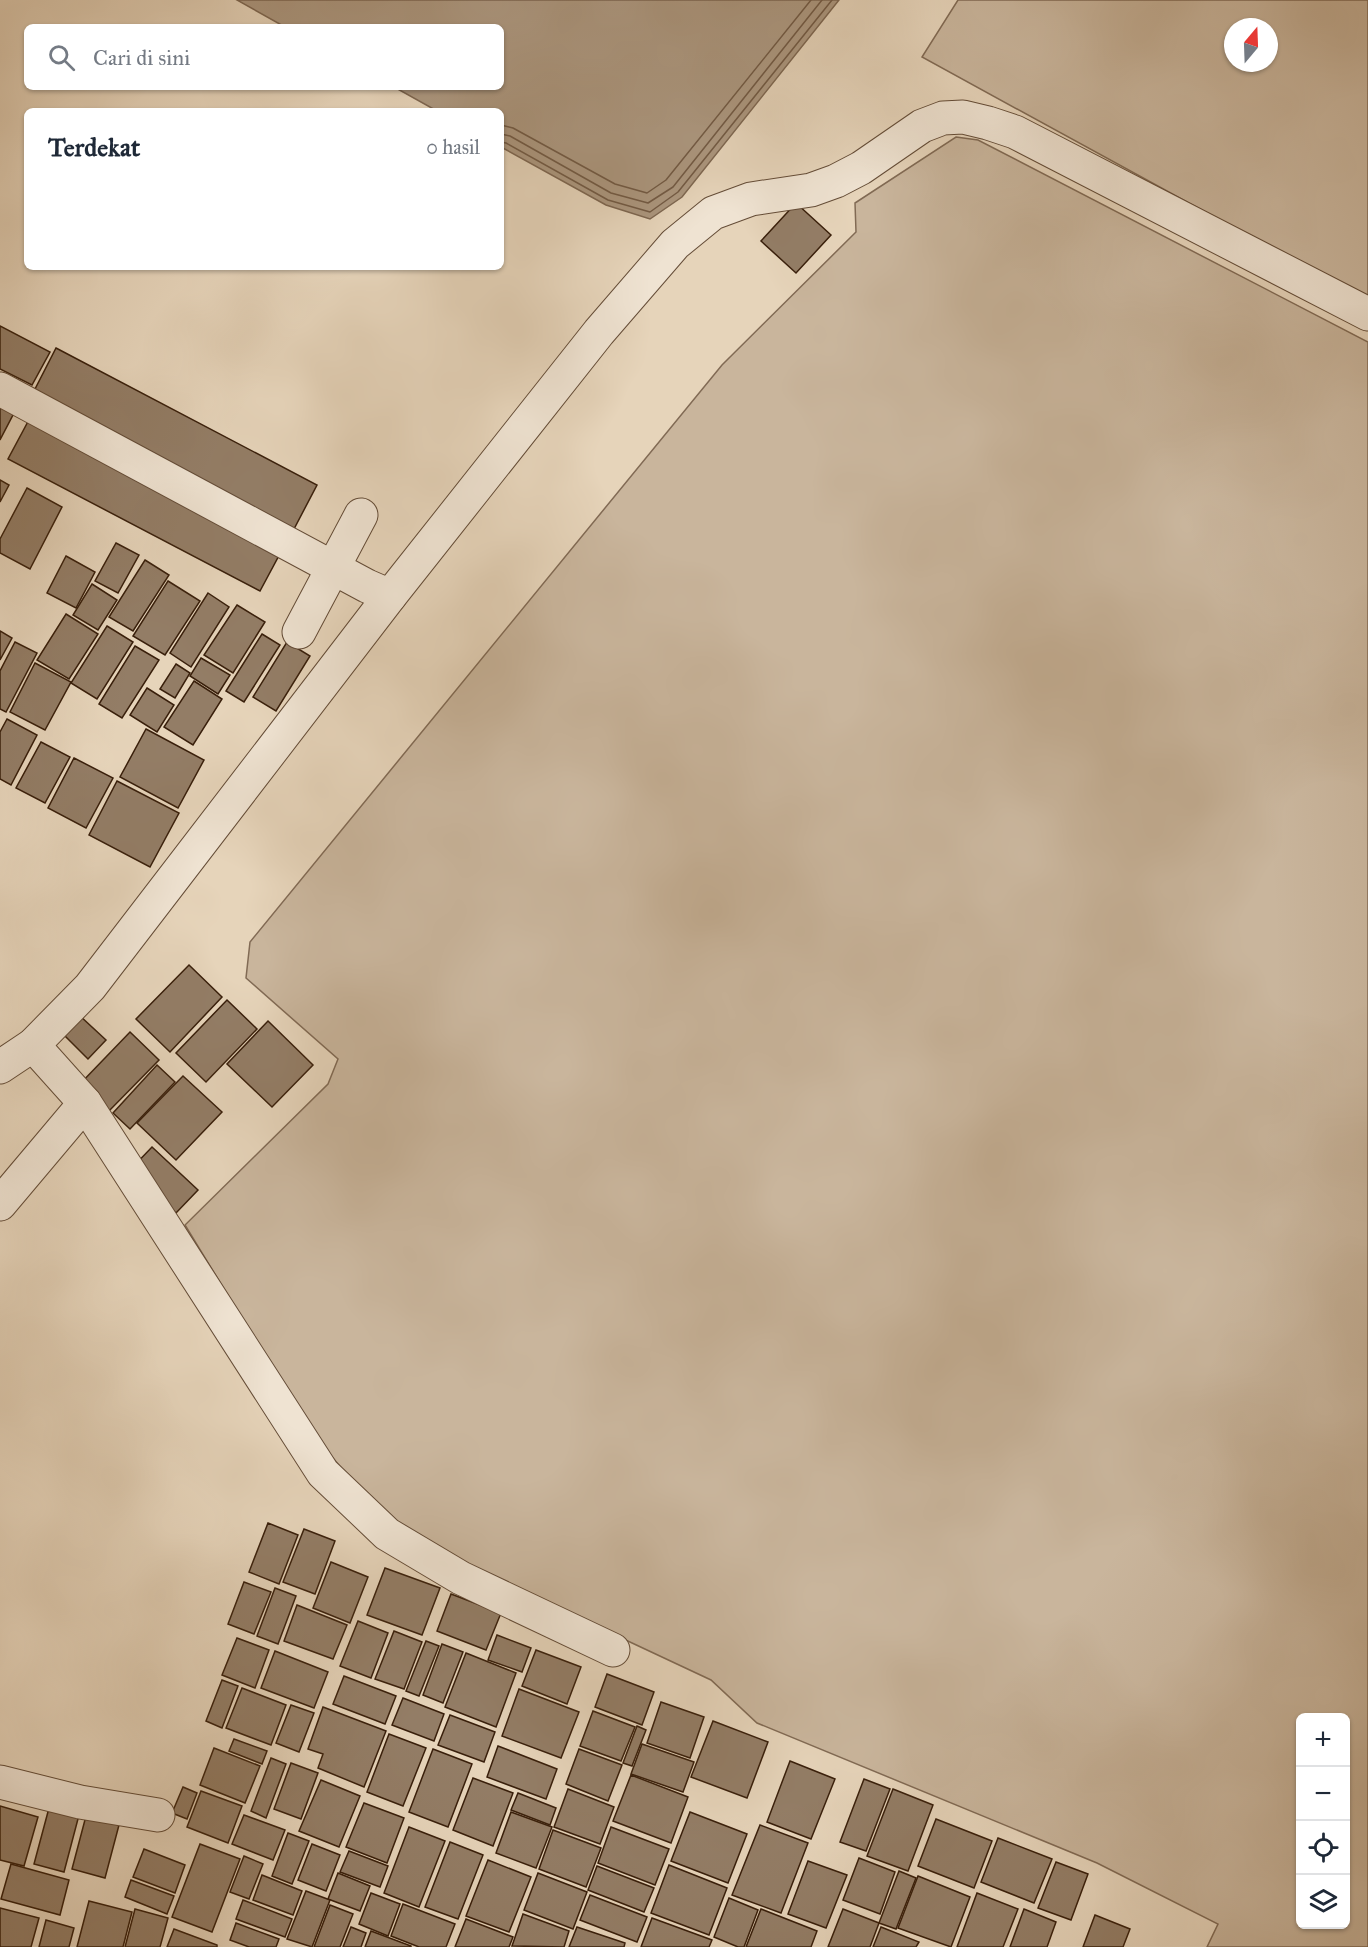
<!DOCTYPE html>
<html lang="id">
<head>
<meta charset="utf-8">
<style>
  :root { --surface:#fff; --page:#f2f2f3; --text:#1f2937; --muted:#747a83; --line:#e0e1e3 }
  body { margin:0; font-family:"IM FELL Great Primer",serif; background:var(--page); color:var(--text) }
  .controls { position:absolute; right:18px; bottom:18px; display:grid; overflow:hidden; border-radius:9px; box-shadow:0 2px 4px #0004 }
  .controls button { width:54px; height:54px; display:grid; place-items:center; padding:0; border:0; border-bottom:2px solid var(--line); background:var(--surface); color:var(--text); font:30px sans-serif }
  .compass { position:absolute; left:1224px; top:18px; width:54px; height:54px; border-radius:50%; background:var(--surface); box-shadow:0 2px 4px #0004; rotate:19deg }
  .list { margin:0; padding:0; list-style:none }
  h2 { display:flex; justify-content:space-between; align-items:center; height:78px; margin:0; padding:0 24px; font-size:26px }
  h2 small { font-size:20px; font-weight:400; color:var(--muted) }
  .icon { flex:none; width:33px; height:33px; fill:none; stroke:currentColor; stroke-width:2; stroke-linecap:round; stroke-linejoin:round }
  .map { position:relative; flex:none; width:1368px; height:1947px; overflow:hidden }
  .search { position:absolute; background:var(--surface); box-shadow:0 2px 4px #0004; left:24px; top:24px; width:480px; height:66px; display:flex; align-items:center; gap:15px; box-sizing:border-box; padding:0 21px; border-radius:9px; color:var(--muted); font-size:22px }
  .panel { position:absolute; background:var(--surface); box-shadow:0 2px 4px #0004; left:24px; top:108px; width:480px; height:162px; border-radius:9px }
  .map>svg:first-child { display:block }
</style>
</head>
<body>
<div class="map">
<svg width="1368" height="1947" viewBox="0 0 1368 1947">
  <rect width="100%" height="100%" fill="#e6d4ba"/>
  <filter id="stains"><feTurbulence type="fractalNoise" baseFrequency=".00333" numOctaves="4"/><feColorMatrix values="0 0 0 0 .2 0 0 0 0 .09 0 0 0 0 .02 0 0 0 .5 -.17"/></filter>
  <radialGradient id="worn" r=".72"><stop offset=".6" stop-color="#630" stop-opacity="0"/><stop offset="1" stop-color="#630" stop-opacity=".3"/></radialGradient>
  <g fill="#c9b59c" stroke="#816a54" stroke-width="1.5" fill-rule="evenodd">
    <path d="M958 0H1368V301L922 57ZM1233 27H1269V63H1233Z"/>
    <path d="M956 137 978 140 1368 342V1947H1207L1218 1924 1097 1863 757 1723 711 1680 425 1546 364 1495 312 1433 185 1225 328 1084 338 1059 246 978 250 942 722 365 856 232 855 203ZM1300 1718H1346V1924H1300Z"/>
  </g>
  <path fill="#ab967e" stroke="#7d6650" stroke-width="1.5" d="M237 0H839L682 197 650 219 606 205 501 147V111H437L394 87H501V27H285Z"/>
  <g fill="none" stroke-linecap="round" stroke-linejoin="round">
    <g stroke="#725a44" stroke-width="1.5">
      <path d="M501 125 513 128 615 184 647 193 666 180 811 0"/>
      <path d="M501 134 510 136 611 193 648 203 673 187 822 0"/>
      <path d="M501 142 506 143 608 200 650 212 678 192 832 0"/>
    </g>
  </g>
  <g fill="#937d66" stroke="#391f0b" stroke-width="1.5">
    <path d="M796 203 831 235 796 273 761 241Z"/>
    <path d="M0 326 50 352 32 385 0 369Z"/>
    <path d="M56 348 317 485 294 529 33 393Z"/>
    <path d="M0 405 14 413 0 440Z"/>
    <path d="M31 416 283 548 260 591 8 459Z"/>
    <path d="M0 480 9 485 0 502Z"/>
    <path d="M27 488 62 507 30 569 0 553V539Z"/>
    <path d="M116 543 139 555 118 593 95 581Z"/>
    <path d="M66 556 95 572 76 608 47 593Z"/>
    <path d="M145 560 169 575 133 631 109 617Z"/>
    <path d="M168 581 200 601 165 655 133 636Z"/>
    <path d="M92 584 117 600 98 630 73 615Z"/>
    <path d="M208 593 229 607 191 667 170 653Z"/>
    <path d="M237 605 265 622 233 673 204 655Z"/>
    <path d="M66 614 98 634 69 679 37 660Z"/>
    <path d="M107 626 133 642 97 699 71 683Z"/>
    <path d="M0 631 12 638 0 660Z"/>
    <path d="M262 634 280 645 244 702 226 691Z"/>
    <path d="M15 642 37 653 6 712 0 709V671Z"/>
    <path d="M287 642 310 656 276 711 253 697Z"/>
    <path d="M135 646 159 660 122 718 99 704Z"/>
    <path d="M201 658 230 675 218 694 190 676Z"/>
    <path d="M35 663 71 682 45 730 10 712Z"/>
    <path d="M176 664 190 673 175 698 160 689Z"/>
    <path d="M194 681 222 699 193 745 164 727Z"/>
    <path d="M147 688 174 705 157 732 130 715Z"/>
    <path d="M7 719 37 735 11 785 0 779V732Z"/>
    <path d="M146 729 204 760 178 808 120 777Z"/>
    <path d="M41 742 70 757 45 803 16 788Z"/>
    <path d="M74 758 113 778 86 828 48 808Z"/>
    <path d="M117 781 179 813 150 867 89 835Z"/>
    <path d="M189 965 222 997 170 1052 136 1019Z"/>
    <path d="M227 1000 257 1029 206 1082 176 1053Z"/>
    <path d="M79 1015 106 1040 88 1059 62 1033Z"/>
    <path d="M268 1021 313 1065 272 1107 227 1064Z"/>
    <path d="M130 1032 159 1060 108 1112 79 1085Z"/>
    <path d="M157 1065 175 1082 130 1129 113 1113Z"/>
    <path d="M183 1076 222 1112 176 1160 137 1123Z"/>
    <path d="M152 1147 198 1190 176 1213 130 1170Z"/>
    <path d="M268 1523 298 1535 279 1584 249 1572Z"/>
    <path d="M304 1529 335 1541 315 1594 283 1582Z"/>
    <path d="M331 1562 368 1577 350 1623 313 1608Z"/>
    <path d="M385 1568 440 1588 422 1635 367 1615Z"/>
    <path d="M244 1582 271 1592 254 1634 228 1624Z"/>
    <path d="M275 1588 296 1596 278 1644 257 1636Z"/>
    <path d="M451 1594 501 1613 486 1650 437 1631Z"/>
    <path d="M297 1605 347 1625 333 1659 284 1641Z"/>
    <path d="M358 1621 388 1633 371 1678 340 1666Z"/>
    <path d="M394 1631 422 1642 404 1689 375 1679Z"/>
    <path d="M497 1635 531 1648 522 1672 488 1660Z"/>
    <path d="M237 1638 269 1650 255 1688 222 1675Z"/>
    <path d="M426 1641 439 1646 419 1696 406 1691Z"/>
    <path d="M442 1644 463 1652 443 1703 423 1695Z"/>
    <path d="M536 1650 581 1667 567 1704 522 1686Z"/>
    <path d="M275 1651 328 1672 314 1708 261 1688Z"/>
    <path d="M466 1653 516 1673 496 1727 445 1707Z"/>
    <path d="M607 1674 654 1692 642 1725 595 1707Z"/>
    <path d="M344 1676 396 1696 385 1724 333 1704Z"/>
    <path d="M222 1680 238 1686 222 1728 206 1721Z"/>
    <path d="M242 1688 286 1705 271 1745 226 1728Z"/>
    <path d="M519 1689 579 1712 561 1758 502 1736Z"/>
    <path d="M403 1698 444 1714 434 1741 392 1725Z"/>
    <path d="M661 1702 704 1717 690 1758 647 1743Z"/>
    <path d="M291 1705 314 1713 299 1752 276 1743Z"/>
    <path d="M323 1707 386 1731 364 1787 318 1768 323 1754 308 1749Z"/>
    <path d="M593 1711 635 1727 621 1761 580 1746Z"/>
    <path d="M450 1715 495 1732 484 1762 438 1745Z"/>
    <path d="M713 1721 768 1742 747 1798 691 1777Z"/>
    <path d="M637 1726 646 1730 632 1766 623 1763Z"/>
    <path d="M389 1734 426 1748 403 1806 367 1792Z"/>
    <path d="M234 1739 267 1751 262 1764 229 1751Z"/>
    <path d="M642 1744 694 1762 683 1792 631 1774Z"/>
    <path d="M498 1746 557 1769 546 1799 487 1777Z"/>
    <path d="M214 1748 260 1766 245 1803 200 1785Z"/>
    <path d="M433 1749 472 1764 448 1827 409 1812Z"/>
    <path d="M579 1749 622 1765 608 1801 566 1784Z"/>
    <path d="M271 1758 286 1764 266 1818 251 1811Z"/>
    <path d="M790 1761 835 1779 811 1839 767 1822Z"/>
    <path d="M291 1763 318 1773 301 1819 274 1809Z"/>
    <path d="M631 1775 688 1797 671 1843 613 1821Z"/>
    <path d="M473 1778 513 1793 493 1846 453 1830Z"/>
    <path d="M864 1779 890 1789 866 1851 840 1842Z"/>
    <path d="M321 1780 360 1796 339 1847 299 1831Z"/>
    <path d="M183 1787 197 1793 187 1819 172 1813Z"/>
    <path d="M568 1789 614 1807 600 1844 554 1827Z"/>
    <path d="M893 1789 933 1805 908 1871 867 1856Z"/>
    <path d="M201 1791 242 1806 228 1843 187 1827Z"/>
    <path d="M518 1793 556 1808 550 1825 511 1810Z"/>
    <path d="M364 1803 404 1818 387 1863 346 1847Z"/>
    <path d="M0 1806 38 1817 24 1866 0 1860Z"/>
    <path d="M49 1808 79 1815 64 1872 34 1864Z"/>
    <path d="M511 1812 552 1827 536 1868 496 1853Z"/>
    <path d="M690 1812 747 1834 728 1883 671 1861Z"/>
    <path d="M244 1815 285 1830 273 1860 232 1844Z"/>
    <path d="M86 1816 119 1825 105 1878 72 1869Z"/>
    <path d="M936 1819 992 1841 974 1888 918 1866Z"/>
    <path d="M760 1825 808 1843 781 1913 732 1895Z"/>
    <path d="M409 1827 445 1841 419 1907 384 1893Z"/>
    <path d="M611 1827 669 1849 655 1885 598 1863Z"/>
    <path d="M553 1830 601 1848 586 1887 539 1869Z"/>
    <path d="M288 1833 309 1841 292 1884 272 1876Z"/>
    <path d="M998 1838 1052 1859 1034 1903 981 1882Z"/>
    <path d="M450 1842 483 1855 458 1919 425 1907Z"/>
    <path d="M200 1844 240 1859 212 1932 172 1917Z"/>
    <path d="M312 1844 340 1855 326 1891 298 1880Z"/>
    <path d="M144 1849 185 1865 175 1893 133 1877Z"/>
    <path d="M349 1851 388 1866 380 1887 340 1872Z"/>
    <path d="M244 1856 263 1864 249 1899 230 1892Z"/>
    <path d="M859 1858 895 1872 880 1914 843 1900Z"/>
    <path d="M488 1860 531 1877 509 1932 466 1916Z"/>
    <path d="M808 1861 847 1875 826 1928 788 1914Z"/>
    <path d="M1056 1862 1088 1874 1071 1920 1038 1908Z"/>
    <path d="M11 1864 69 1880 60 1915 1 1899Z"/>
    <path d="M669 1865 727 1888 709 1935 651 1913Z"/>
    <path d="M597 1866 654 1888 644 1912 588 1890Z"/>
    <path d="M899 1871 916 1878 896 1929 879 1923Z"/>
    <path d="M338 1873 370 1886 360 1911 328 1899Z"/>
    <path d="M538 1873 587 1892 573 1929 524 1910Z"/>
    <path d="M262 1875 302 1891 293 1915 253 1900Z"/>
    <path d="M918 1876 970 1897 951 1947 898 1928Z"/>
    <path d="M131 1880 174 1896 167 1914 125 1897Z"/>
    <path d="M306 1891 330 1900 312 1947 287 1939Z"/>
    <path d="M371 1893 400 1904 388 1936 359 1924Z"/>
    <path d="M977 1893 1018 1909 1003 1947H957Z"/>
    <path d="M590 1895 647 1917 637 1942 580 1920Z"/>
    <path d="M729 1898 758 1910 744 1947H738L714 1937Z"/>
    <path d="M243 1900 292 1919 285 1937 236 1919Z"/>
    <path d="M89 1901 132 1912 123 1947H77Z"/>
    <path d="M403 1904 455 1924 446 1947H419L391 1936Z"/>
    <path d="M330 1905 353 1914 340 1947H314Z"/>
    <path d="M0 1908 39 1918 31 1947H0Z"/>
    <path d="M135 1909 168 1918 160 1947H125Z"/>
    <path d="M761 1909 817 1931 811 1947H746Z"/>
    <path d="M843 1909 879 1923 870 1947H828Z"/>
    <path d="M1024 1909 1056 1922 1047 1947H1010Z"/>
    <path d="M523 1914 569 1931 564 1947 512 1946Z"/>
    <path d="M1095 1915 1130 1929 1123 1947H1083Z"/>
    <path d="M652 1918 712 1940 709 1947H641Z"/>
    <path d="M466 1919 513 1937 509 1947H455Z"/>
    <path d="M46 1920 74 1928 69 1947H39Z"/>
    <path d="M236 1923 279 1939 276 1947H249L230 1940Z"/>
    <path d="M351 1927 366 1933 361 1947H343Z"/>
    <path d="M577 1927 625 1943 624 1947H569Z"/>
    <path d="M881 1927 919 1942 916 1947H873Z"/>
    <path d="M174 1929 217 1945V1947H167Z"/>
    <path d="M371 1931 411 1946V1947H365Z"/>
  </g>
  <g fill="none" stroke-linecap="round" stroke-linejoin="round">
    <defs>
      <g id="minor">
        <path d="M0 389 367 586 390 596"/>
        <path d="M299 632 361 515"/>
        <path d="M33 1045 85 1103 323 1473 387 1534 461 1578 613 1650"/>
        <path d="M0 1067 33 1045 90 987 390 596 599 332 675 244 713 213 751 199 811 190 836 181 861 168 922 126 943 118 963 117 988 123 1015 132 1368 314"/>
        <path d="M0 1204 85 1103"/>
        <path d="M0 1782 80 1802 158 1815"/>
      </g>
    </defs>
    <use href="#minor" stroke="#644c37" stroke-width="35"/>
    <use href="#minor" stroke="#efe3d2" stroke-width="33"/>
  </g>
  <rect width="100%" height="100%" filter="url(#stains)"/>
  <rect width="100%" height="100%" fill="url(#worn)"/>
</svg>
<div class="controls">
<button>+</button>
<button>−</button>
<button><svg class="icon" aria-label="locate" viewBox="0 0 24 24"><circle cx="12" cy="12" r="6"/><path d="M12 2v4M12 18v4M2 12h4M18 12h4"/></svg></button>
<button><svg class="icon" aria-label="layers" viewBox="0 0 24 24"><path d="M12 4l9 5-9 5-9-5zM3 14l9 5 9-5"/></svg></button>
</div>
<svg class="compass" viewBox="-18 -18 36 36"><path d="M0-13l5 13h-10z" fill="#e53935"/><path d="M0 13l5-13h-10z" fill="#747a83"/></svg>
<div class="search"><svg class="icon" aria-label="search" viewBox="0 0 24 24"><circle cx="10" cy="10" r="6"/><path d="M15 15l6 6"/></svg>Cari di sini</div>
<section class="panel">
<h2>Terdekat<small>0 hasil</small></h2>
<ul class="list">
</ul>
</section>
</div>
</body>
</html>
